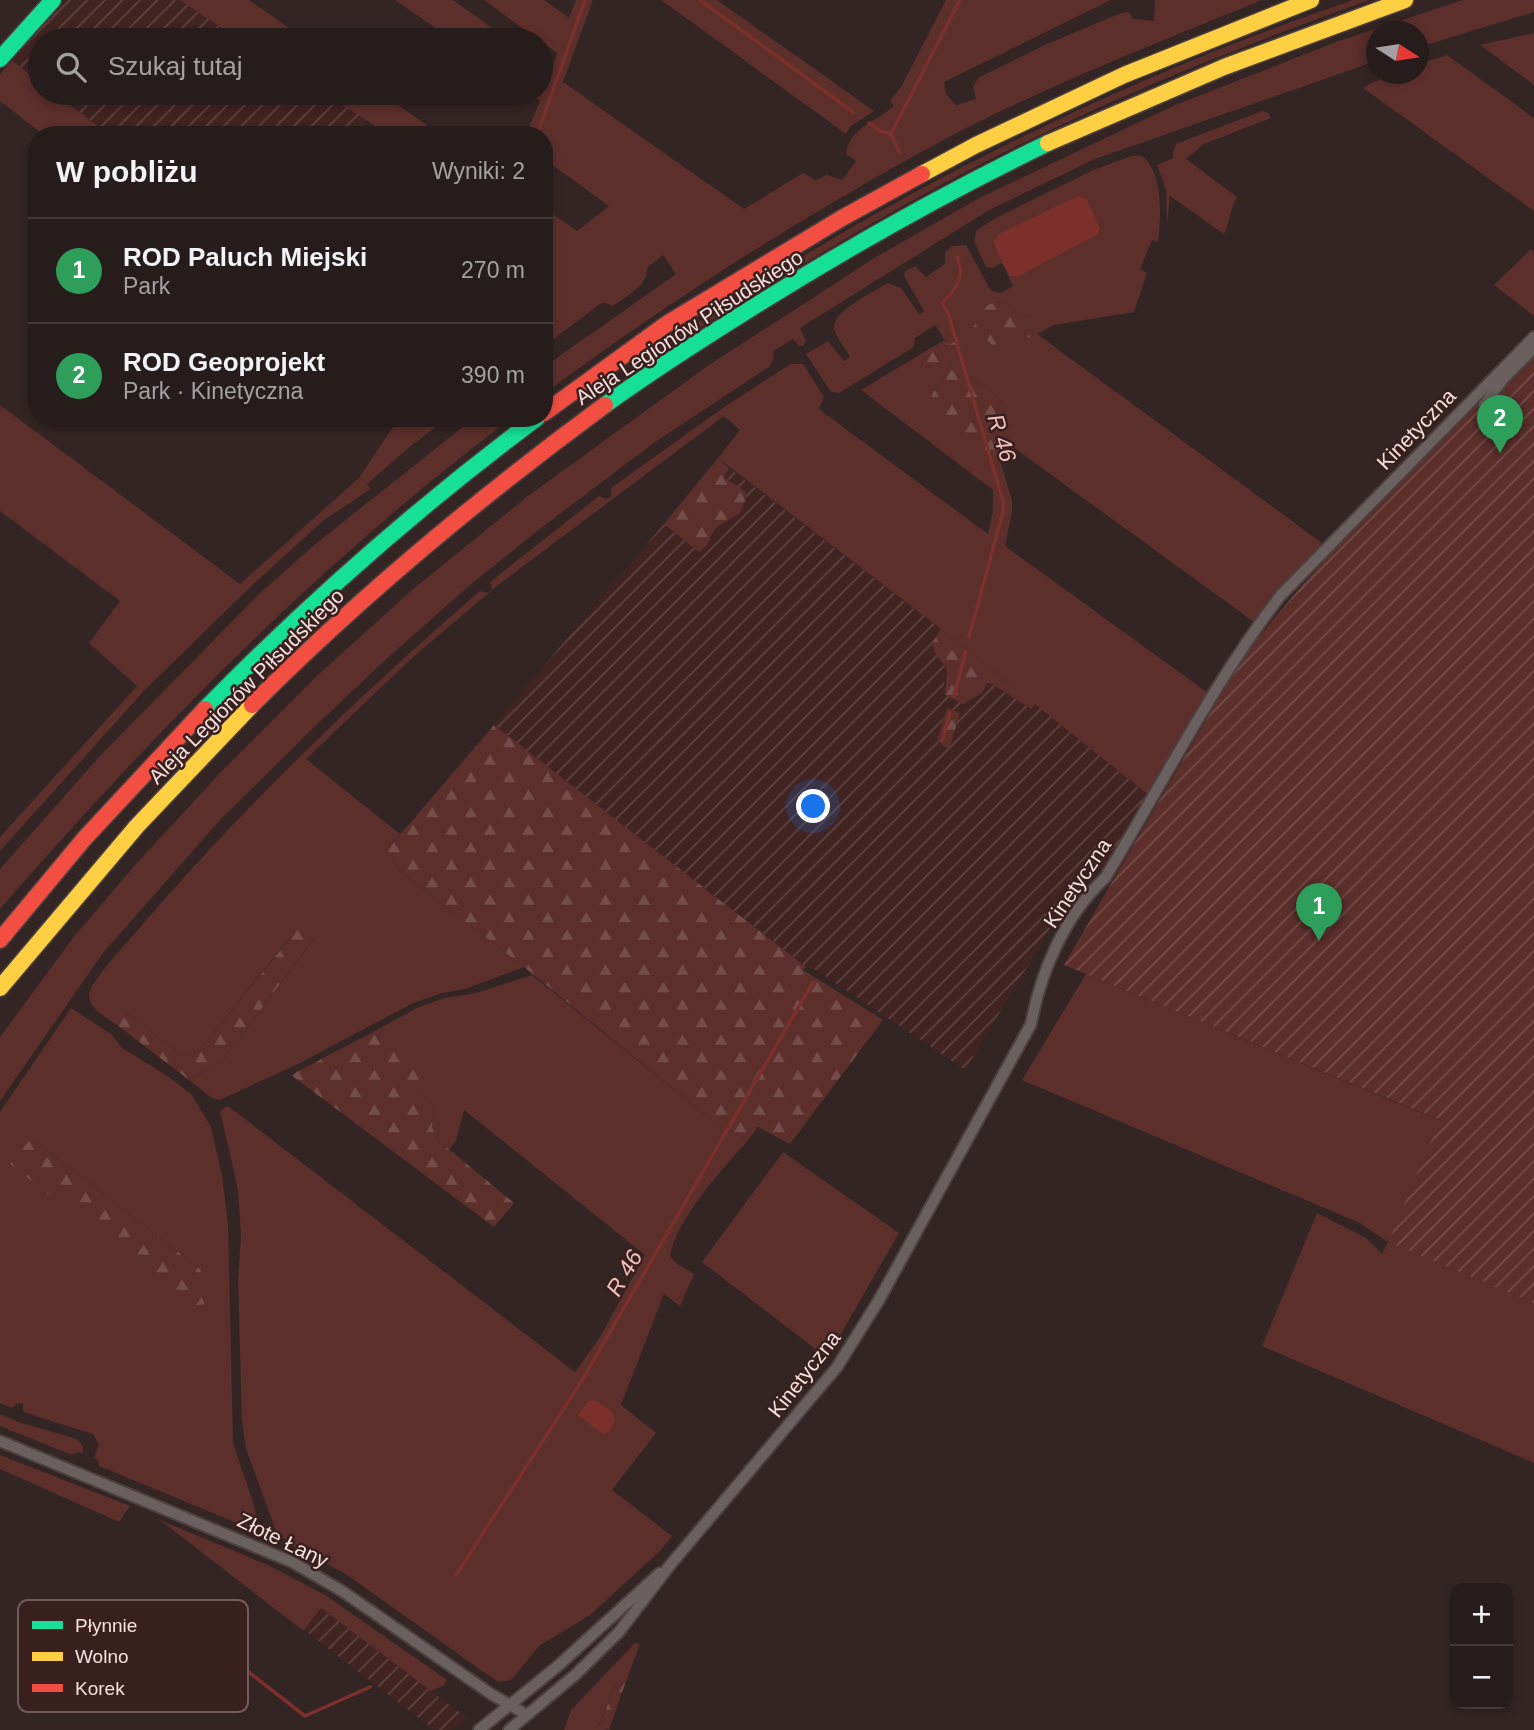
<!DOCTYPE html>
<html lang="pl">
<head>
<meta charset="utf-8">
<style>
  :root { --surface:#261c1b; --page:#322928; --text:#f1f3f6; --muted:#a4a1a3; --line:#423a3a; --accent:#db2777 }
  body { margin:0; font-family:Helvetica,sans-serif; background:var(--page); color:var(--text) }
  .controls { position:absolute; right:21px; bottom:21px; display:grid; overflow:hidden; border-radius:14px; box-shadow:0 4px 10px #0003 }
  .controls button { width:63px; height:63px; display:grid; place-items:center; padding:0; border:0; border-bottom:2px solid var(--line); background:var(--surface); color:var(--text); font:35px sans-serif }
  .compass { position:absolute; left:1366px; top:21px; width:63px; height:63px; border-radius:50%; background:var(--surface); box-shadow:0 4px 10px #0003; rotate:102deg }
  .you { position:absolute; left:814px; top:807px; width:24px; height:24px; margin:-18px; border:5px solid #fff; border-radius:50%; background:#1a73e8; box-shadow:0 0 0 10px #1a73e833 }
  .badge { display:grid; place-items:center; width:46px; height:46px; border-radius:50%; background:var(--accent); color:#fff; font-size:23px; font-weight:700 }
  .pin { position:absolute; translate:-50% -58px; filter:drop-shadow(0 2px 4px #0008) }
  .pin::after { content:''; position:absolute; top:37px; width:24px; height:21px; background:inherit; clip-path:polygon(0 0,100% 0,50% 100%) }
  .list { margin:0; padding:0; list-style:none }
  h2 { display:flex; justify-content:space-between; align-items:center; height:91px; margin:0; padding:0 28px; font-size:30px }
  h2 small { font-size:23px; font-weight:400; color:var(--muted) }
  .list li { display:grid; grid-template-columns:46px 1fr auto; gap:21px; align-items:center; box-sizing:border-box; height:105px; padding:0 28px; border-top:2px solid var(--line) }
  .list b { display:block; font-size:26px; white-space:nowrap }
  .list p { margin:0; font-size:23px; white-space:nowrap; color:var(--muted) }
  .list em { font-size:23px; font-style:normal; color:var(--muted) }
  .icon { flex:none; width:38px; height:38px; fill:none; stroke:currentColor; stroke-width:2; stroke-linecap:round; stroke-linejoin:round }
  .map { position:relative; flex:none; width:1534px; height:1730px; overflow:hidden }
  .search { position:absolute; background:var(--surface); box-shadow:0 4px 10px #0003; left:28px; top:28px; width:525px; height:77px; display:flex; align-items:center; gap:18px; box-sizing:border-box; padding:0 24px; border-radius:38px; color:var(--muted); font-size:26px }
  .panel { position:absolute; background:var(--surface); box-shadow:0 4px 10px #0003; left:28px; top:126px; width:525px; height:301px; border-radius:28px }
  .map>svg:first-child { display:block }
</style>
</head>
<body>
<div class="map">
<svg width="1534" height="1730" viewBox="0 0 1534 1730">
  <defs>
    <pattern id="industrial-furrows" width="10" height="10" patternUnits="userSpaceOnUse" patternTransform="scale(1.75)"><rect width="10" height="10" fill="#412321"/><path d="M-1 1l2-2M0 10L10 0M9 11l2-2" fill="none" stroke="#5d4341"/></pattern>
    <pattern id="forest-firs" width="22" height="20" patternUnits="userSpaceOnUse" patternTransform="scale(1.75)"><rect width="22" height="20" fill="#5c2f2b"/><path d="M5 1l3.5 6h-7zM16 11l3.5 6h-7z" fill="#744d49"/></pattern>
    <pattern id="garden-furrows" width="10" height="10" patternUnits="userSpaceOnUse" patternTransform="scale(1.75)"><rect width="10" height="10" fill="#5c2f2b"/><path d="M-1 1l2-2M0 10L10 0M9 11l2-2" fill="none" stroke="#744d49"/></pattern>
  </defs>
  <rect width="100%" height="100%" fill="#332524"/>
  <g fill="url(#industrial-furrows)" fill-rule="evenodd">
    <path d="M66 0H180L239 40H40V82L12 61Z"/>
    <path d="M54 93H323L367 119 354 135H110Z"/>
    <path d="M729 468 941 629 932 643 935 653 947 669 944 685 959 701 964 704 974 700 987 683 992 684 1031 709 1035 704 1151 797 1105 872 1091 861 965 1070 816 970 806 967 494 725 664 524 699 552 711 537 715 528 721 525 723 476ZM947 707 960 713 949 749 937 740Z"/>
    <path d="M321 1608 467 1718 450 1730H434L304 1630Z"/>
  </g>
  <g fill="#5c2f2b" fill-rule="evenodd">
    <path d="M180 0H249L306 40H239Z"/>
    <path d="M395 0H453L509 40H453Z"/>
    <path d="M484 0H544L569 18 576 0H593L563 82 744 209 803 173 816 180 827 175 842 180 856 161 847 155 846 151C854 125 876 122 894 106L890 101 901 87 946 0H1111L944 82 946 94 956 105 976 99 973 87 978 78 1045 45 1121 13 1129 12 1133 19 1154 21 1155 0H1262C1145 48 1025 94 914 156 786 227 662 306 544 394V367L676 274 663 255 647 268C649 285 626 296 613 306L603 302 544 346V208L577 231 609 206 544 159V135H526L540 101 528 93H541V62L552 70 557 53Z"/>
    <path d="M661 0H717L874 111 851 126 846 134Z"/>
    <path d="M1353 0H1369C1244 45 1121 94 1003 153 884 212 772 282 660 353L657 350C871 203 1107 84 1353 0Z"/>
    <path d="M1463 0H1534V12L1419 47 1418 32H1376V61L1095 159 989 210 800 328 806 341 803 346H799L793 339 773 351 774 358 770 366 655 442 541 528 470 585 383 662 305 736 221 819 103 953 0 1101V1037L73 938 135 865 222 771 319 674 412 590 528 496 709 365 876 257 981 197 1173 106 1336 42Z"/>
    <path d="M1534 33V85L1480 45Z"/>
    <path d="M1447 55 1534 118V211L1363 88C1382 76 1396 74 1418 74L1419 64Z"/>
    <path d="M12 61 40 82V93H54L110 135H44L0 101V74Z"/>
    <path d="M323 93H381L441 135H390Z"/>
    <path d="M1262 111 1268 113 1271 118 1204 144 1186 159 1237 197C1230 209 1230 221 1224 234L1170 196 1167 224 1166 190 1157 165 1173 158V152L1176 144Z"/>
    <path d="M1131 156H1142C1164 173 1161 218 1158 242L1152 240 1140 269 1147 273 1134 312 1054 325 1037 334 1322 543 1254 622 988 429 1002 400 965 372 958 342 948 345 935 325 915 338 914 347 839 393 831 392 806 354 828 341 844 361 850 357C846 349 836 338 834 328 831 312 875 291 888 283L901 288 919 314 924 311 904 276 905 271 915 266 926 277 945 264V253L952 246 966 245 991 291 1001 293 1013 286 1002 263 992 268 986 267 974 241 976 231 992 220 1093 170ZM1002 301 1018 313 1031 317 980 313 989 304Z"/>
    <path d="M1531 249 1534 252V316L1494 285Z"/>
    <path d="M924 352 929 368 948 358 951 366 932 394 981 458H999L1012 500V513L1005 546 1208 693 1151 797 941 629 718 458 740 430 724 416 498 585 412 658 306 759 400 834 387 850 401 872 524 967 465 989 442 993 413 1003 300 1063 220 1100 212 1098 189 1080 222 1061 316 936H291L200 1050 184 1057 127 1013 117 1025C106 1017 90 1010 89 996 88 985 121 949 129 940 237 813 354 700 480 591L487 593 492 589 490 582 599 496 607 499 611 496V488L727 405 791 364H803L824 397 819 408 824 413 988 534 993 511V490L861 390Z"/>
    <path d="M0 405 240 584 359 478 399 418H448L412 445 367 484 371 489 324 520 248 589 143 692 0 851V837L137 686 89 643 120 601 0 511Z"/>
    <path d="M474 418H512C321 561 156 730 0 909V869L99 757 260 593 318 542Z"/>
    <path d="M1086 974 1441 1121 1388 1242 1534 1292V1463L1262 1346 1317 1213 1366 1238 1382 1254 1388 1242 1360 1223 1022 1080Z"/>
    <path d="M532 975 710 1119 748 1140C723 1169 676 1219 670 1256L676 1263 694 1274 680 1306 664 1294 621 1405 656 1433 612 1490 672 1536 659 1552 590 1615 539 1646 511 1680 498 1682 344 1573 292 1546 276 1531 246 1449 242 1421 238 1280 241 1235 238 1190 220 1111 228 1106 575 1372 600 1337 645 1255 464 1110 456 1140 449 1150 439 1141 432 1127 435 1107 419 1092 421 1074 373 1032 417 1008 444 998 473 994Z"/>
    <path d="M71 1008 112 1035 122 1048 169 1077 192 1095 211 1127 222 1175 228 1224 233 1443 253 1502 257 1520 254 1530 99 1466 98 1460 94 1458 99 1445 93 1434 26 1413 23 1411V1404L18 1403 12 1408 0 1403V1112ZM31 1138 200 1269 11 1165Z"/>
    <path d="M783 1152 899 1233 827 1358 702 1262Z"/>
    <path d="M0 1414 21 1423 77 1439 83 1446V1453L78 1452 72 1455 0 1426Z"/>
    <path d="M0 1455 130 1506 119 1522 0 1469Z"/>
    <path d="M160 1520 268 1565 325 1595 447 1680 443 1686 431 1691 321 1608 304 1630 301 1629Z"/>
    <path d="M635 1643 640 1644 625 1684 617 1681 599 1725 607 1730H564L571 1710Z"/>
  </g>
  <g fill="url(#forest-firs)">
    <path d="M1002 301 1018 313 1031 317 1036 334 1000 351 973 329C980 311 982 304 1002 301Z"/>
    <path d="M945 340 948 345 958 341 965 372 1002 400 988 429 1010 444 999 458H981L958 444 931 416 932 394 951 366 948 359 929 368 924 352Z"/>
    <path d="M718 458 729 468 724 477 746 492 745 501 740 513 715 528 707 545 699 552 664 524Z"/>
    <path d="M941 629 1035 704 1031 709 992 684 987 683 982 693 964 704 945 695 947 669 935 653 932 643Z"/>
    <path d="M947 708 960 713 949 750 937 740Z"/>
    <path d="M494 725 806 967 803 970 883 1020 790 1144 758 1127 748 1140 710 1119 524 967 401 872 387 850Z"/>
    <path d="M299 927 316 936 222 1061 189 1080 117 1025 127 1013 184 1057 200 1050Z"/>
    <path d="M373 1032 422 1074 419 1092 435 1107 432 1127 439 1141 514 1203 494 1227 291 1075Z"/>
    <path d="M31 1138 200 1269 205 1286 204 1304 194 1306 175 1294 10 1164Z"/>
    <path d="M617 1681 625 1684 609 1730 599 1726Z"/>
  </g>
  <path fill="url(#garden-furrows)" d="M1534 344V1303L1388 1242 1440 1120 1064 965 1242 658C1330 546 1433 445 1534 344Z"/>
  <g fill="#7b302c">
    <path d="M1078 196 1087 199 1100 229 1098 234 1017 277 1010 276 997 252 994 240 999 234Z"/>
    <path d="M595 1400 612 1412 615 1421 609 1432 603 1434 578 1415 589 1401Z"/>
  </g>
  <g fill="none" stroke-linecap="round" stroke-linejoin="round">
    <g stroke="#7b302c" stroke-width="3.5">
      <path d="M700 0 853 112"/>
      <path d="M869 123 880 131 891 134"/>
      <path d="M891 134 960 0"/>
      <path d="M891 134 900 153"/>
      <path d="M537 135 585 0"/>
      <path d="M957 257C966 276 956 290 942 303L948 313 1003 501V512L969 637"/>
      <path d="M954 696 966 651"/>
      <path d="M942 741 950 712"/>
      <path d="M456 1575 581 1382 813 982"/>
      <path d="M214 1645 305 1716 370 1687"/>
    </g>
    <defs>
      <g id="street">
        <path d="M1484 405 1504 378 1534 348"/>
        <path d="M0 1441 292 1562 342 1591 491 1694 527 1715"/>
        <path d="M479 1730 559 1665 660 1573"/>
        <path d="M509 1730 575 1675 619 1632 671 1564 837 1367 879 1300 1031 1024C1041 971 1065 915 1105 878 1163 783 1213 683 1281 595L1534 337"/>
      </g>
      <g id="fast">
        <path d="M0 59 53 0"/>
        <path d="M605 405C651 372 699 341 747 311 844 250 945 193 1048 143"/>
        <path d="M205 709C308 604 419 506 537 418"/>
      </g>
      <g id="slow">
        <path d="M1048 143 1224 67 1405 0"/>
        <path d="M922 174 976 145 1124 75 1311 0"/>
        <path d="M0 988 137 826 252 705"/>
      </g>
      <g id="jam">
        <path d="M544 413 668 323 842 218 922 174"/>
        <path d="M252 705C362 595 480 497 605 405"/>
        <path d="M0 940 84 839 205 709"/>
      </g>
    </defs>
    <use href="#street" stroke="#4d4140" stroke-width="14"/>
    <use href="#fast" stroke="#4d4140" stroke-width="19"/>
    <use href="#slow" stroke="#4d4140" stroke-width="19"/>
    <use href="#jam" stroke="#4d4140" stroke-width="19"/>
    <use href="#street" stroke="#6b6060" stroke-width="10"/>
    <use href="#fast" stroke="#16e098" stroke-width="16"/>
    <use href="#slow" stroke="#ffcf43" stroke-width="16"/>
    <use href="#jam" stroke="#f24e42" stroke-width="16"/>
  </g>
  <g text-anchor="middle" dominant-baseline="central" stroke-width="5" stroke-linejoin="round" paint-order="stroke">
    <g font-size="21" fill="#f3e1df" stroke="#39201e">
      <text transform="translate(689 327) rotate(-33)">Aleja Legionów Piłsudskiego</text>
      <text transform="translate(1416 429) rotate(-46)">Kinetyczna</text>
      <text transform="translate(246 686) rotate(-45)">Aleja Legionów Piłsudskiego</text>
      <text transform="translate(1077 883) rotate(-56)">Kinetyczna</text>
      <text transform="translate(804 1374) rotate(-52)">Kinetyczna</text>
      <text transform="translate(283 1540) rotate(26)">Złote Łany</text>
    </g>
    <g font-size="23" font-style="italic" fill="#f1bfba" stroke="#39201e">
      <text transform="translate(1002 438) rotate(73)">R 46</text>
      <text transform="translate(624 1273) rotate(-60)">R 46</text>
    </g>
  </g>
  <rect x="18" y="1600" width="230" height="112" rx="10" fill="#39201e" stroke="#715a58" stroke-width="2"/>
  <rect x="32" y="1621" width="31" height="8" fill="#16e098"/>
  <rect x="32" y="1652" width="31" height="9" fill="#ffcf43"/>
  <rect x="32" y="1684" width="31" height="8" fill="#f24e42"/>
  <g font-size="19" fill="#f3e1df">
    <text x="75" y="1632">Płynnie</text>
    <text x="75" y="1663">Wolno</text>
    <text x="75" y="1695">Korek</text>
  </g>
</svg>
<div class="controls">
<button>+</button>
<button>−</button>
</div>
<svg class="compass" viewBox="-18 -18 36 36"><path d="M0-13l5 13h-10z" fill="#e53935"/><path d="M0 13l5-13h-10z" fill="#a4a1a3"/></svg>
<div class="you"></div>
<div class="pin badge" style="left:1319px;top:941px;background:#2e9e5b">1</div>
<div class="pin badge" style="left:1500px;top:453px;background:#2e9e5b">2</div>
<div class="search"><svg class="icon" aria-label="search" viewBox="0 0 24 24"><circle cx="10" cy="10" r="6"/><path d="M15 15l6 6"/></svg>Szukaj tutaj</div>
<section class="panel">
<h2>W pobliżu<small>Wyniki: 2</small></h2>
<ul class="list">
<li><span class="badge" style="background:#2e9e5b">1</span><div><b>ROD Paluch Miejski</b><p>Park</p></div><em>270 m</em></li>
<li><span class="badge" style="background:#2e9e5b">2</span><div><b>ROD Geoprojekt</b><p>Park · Kinetyczna</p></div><em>390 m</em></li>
</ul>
</section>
</div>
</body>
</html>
